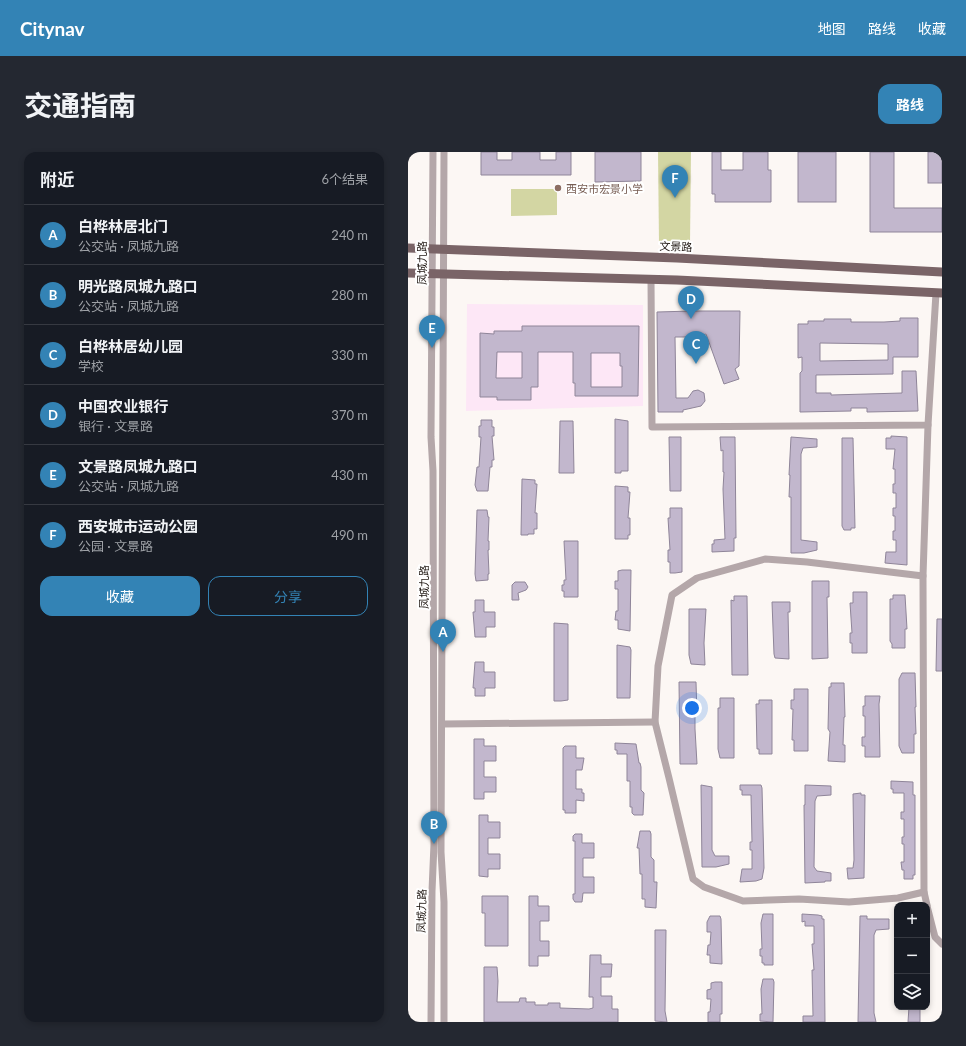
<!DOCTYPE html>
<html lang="zh">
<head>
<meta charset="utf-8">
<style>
  :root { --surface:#171b24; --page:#242831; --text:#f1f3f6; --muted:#9ea1a6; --line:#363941; --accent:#3383b5 }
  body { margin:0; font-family:Lato,"Noto Sans SC",sans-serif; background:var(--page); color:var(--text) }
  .controls { position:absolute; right:12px; bottom:12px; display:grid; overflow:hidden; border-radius:8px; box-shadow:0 2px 6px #0003 }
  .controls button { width:36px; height:36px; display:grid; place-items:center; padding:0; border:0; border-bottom:1px solid var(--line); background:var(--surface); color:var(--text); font:20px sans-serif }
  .you { position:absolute; left:284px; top:556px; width:14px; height:14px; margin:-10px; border:3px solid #fff; border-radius:50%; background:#1a73e8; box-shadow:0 0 0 6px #1a73e833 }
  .badge { display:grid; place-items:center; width:26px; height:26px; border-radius:50%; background:var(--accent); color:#fff; font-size:13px; font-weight:700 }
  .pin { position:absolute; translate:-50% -33px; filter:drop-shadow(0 1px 2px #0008) }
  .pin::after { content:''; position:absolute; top:21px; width:14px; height:12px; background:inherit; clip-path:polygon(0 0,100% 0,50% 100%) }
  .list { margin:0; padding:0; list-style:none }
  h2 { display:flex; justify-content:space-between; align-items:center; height:52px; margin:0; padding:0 16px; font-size:17px }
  h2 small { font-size:13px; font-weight:400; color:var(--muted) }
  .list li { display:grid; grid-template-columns:26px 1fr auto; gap:12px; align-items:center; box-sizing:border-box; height:60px; padding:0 16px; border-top:1px solid var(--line) }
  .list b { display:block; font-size:15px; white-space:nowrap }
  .list p { margin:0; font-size:13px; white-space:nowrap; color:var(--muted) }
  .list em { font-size:13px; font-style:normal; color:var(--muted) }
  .actions { display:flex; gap:8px; padding:12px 16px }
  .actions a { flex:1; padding:9px 0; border:1px solid var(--accent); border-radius:12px; text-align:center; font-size:14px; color:var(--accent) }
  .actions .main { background:var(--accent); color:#fff }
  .icon { flex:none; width:22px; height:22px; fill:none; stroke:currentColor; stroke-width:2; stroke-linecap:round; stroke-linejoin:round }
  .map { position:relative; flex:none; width:534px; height:870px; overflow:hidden; border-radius:12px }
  header { display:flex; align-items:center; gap:24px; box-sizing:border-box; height:56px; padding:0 20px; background:var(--accent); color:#fff }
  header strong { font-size:19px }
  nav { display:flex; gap:22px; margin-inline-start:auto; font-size:14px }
  .intro { display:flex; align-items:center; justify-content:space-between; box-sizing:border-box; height:96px; padding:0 24px }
  h1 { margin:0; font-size:28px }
  .button { padding:10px 18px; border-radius:12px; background:var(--accent); color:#fff; font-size:14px; font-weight:700 }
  main { display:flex; gap:24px; padding:0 24px }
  aside { flex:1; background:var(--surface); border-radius:12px; box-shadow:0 2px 6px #0003 }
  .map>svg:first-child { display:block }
</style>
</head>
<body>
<header>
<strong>Citynav</strong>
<nav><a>地图</a><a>路线</a><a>收藏</a></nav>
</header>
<div class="intro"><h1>交通指南</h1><a class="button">路线</a></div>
<main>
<aside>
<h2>附近<small>6个结果</small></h2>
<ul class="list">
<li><span class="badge">A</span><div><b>白桦林居北门</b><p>公交站 · 凤城九路</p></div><em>240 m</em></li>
<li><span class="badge">B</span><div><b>明光路凤城九路口</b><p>公交站 · 凤城九路</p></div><em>280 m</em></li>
<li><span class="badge">C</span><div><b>白桦林居幼儿园</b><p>学校</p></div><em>330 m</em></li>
<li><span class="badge">D</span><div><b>中国农业银行</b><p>银行 · 文景路</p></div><em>370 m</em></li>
<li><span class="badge">E</span><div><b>文景路凤城九路口</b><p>公交站 · 凤城九路</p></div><em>430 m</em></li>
<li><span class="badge">F</span><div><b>西安城市运动公园</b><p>公园 · 文景路</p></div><em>490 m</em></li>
</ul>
<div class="actions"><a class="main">收藏</a><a>分享</a></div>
</aside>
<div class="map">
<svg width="534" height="870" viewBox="0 0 534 870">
  <rect width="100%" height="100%" fill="#fcf7f4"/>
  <path fill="#fde7f6" d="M59 152 235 153V254L58 259Z"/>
  <g fill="#d3d6a3">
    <path d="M250 0H283L282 92H251Z"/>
    <path d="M103 37H149V63L103 64Z"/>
  </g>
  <g fill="#c2b7cd" stroke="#8f8599" fill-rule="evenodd">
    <path d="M73 0H89V8H104V0H132V8H148V0H163V23H73Z"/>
    <path d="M187 0H233V29L187 30Z"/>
    <path d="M304 0H313V18H335V0H360V18H363V50H307V42H304Z"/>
    <rect x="390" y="0" width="38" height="50"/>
    <path d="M462 0H486V56H534V80H462Z"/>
    <rect x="520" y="0" width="14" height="31"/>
    <path d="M284 159H332L331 214 327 217 331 227 316 232 298 182 282 187 281 185H267L268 246H280L285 239 290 238 296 241 297 249 293 254 275 258V260H250L249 160Z"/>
    <path d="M492 166H510V205H485V222L408 223V241H423V243L494 241V219H508L510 259 459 260V256H443V259L392 260V221L394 219V205L390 206V172H400V169H416V167H443V170H476L492 169ZM412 191 480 192V208L412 209Z"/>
    <path d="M114 174H231L230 244H167V231H165V200H130V235H123V248H89V245H72V181L86 182V179H114ZM89 200H114V226H88ZM183 201H212V214H214V235H183Z"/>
    <path d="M207 267 220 269V319H213V321H207Z"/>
    <path d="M73 268H84V275H86V284H84L86 308H84V315H82L80 339H69L67 333 69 315H71L73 285H71V274H73Z"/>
    <path d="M152 269H165L166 321H151Z"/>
    <path d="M483 284 499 285V413L477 411 478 400H488V388H485V379H487V364H485V356H488V341H485V332H487V317H485L487 297H478V286H483Z"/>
    <path d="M261 285H273V339H262Z"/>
    <path d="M312 285H327L328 386H326V399L304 400V392H306V388L317 387 315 337 316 320H315V298L313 299Z"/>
    <path d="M383 285 409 287V295L395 296 393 302V388L409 390V398L396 401H383V345H381L382 323H381Z"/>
    <path d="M434 286H445L447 376H443V378H436L434 374Z"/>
    <path d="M114 327 127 328V332H129L127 361H129V377H126V382H120V383H113Z"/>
    <path d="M207 334 220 335V340H222L220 366H222V383H220V387H207Z"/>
    <path d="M262 356H274V420L267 421H262V410H260V398H262L260 366H262Z"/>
    <path d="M69 358H79L80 365H81L80 389H81V398H80L81 422H80V428L68 429 67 422Z"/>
    <path d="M156 389H170V445H156V439H154V433H156V428H158Z"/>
    <path d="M214 418H223L222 479 210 477V468H207L208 459H210V437H207V429H210V419Z"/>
    <path d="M404 429H421V445H419L420 506 404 507Z"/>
    <path d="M107 430H117L120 435 118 438 110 441 111 448H104V433Z"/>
    <path d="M445 440H459V501H444V491H442V481H444L442 451H445Z"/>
    <path d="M485 443H497L499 477H497V496H484V492L482 489V447H485Z"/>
    <path d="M326 444H339L340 523H324L323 448 326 449Z"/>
    <path d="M67 448H76V460H87V475H78V485H67L65 460H67Z"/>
    <path d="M364 450H382V460H380L381 507 367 506 366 502Z"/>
    <path d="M281 457H298L296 491 297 513 283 512 281 503Z"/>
    <path d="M529 467H534V519H528Z"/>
    <path d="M146 471 160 472V548L153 549H146Z"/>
    <path d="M209 493 222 495 223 498 222 546H209Z"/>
    <path d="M67 510H76V520H87V536H77V544H67V536H65Z"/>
    <path d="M494 521H507L508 555H507L508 582H506V601H494L491 594V527Z"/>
    <path d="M271 530H288L289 563H287V577L289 612H272Z"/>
    <path d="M423 531H436L437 565H436L435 593H437V610L420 609 422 580 420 577 421 535H423Z"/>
    <path d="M386 537H400V599H386V588H384L385 557H383V548H386Z"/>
    <path d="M457 544H472L471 552 472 605H457V594H454V585H457V564H455V554H457Z"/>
    <path d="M312 546H326V606H312L310 597V556H312Z"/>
    <path d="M351 548H364V602H351V597H349L348 552H351Z"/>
    <path d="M66 587H76V594H88V609H76V625H88V640H76V647H66Z"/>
    <path d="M207 591 228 592 231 611H232L233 615V638L236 641 235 663H226L224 661V655H222V629H219V602H209V598H207Z"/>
    <path d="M157 594H168V606H176L174 618H168V637H174V641H176V649L168 648V661H157V658H155V596Z"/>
    <path d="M483 629 505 630V643H507V723H505V727H496V718H494L493 710H496V692H494V685H496V667H493V660H496V641H485V637H483Z"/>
    <path d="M293 633 304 635V698L307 704H321V712L308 715H294Z"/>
    <path d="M332 633H353L354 636 356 716 354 727 348 729 332 730 334 717H344V698H342V690H344L343 643H334V638H332Z"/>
    <path d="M397 633 423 634V643L409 644 407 649 406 715 409 719 423 721V729H417V730L397 731 396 653H397Z"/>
    <path d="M453 641V643H457L456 726 440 727 439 716H445L446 708 445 642Z"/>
    <path d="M71 663H80V670H92V686H80V702H92V717H80V725L71 724Z"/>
    <path d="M232 679H242L243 682V705L246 708V730H249L248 756 237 755V747H234V722H232L231 696H229Z"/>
    <path d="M167 682H174V691H186V706H175V725H186V741H175L174 750H167L165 747V742H167V689H165V684Z"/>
    <path d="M74 744H100V794H77V761H74Z"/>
    <path d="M121 744H130V754H141V769H132V789H141V804H130V814H121Z"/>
    <path d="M355 762H365V813H356V811H354V804H352V797H354L353 771Z"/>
    <path d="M394 762 410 763 414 764V767H416L417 870H395V864H405L404 818H406L404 792H406V774H397V769L394 770Z"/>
    <path d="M302 764H312L313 767 314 812 302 811V803H299L300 793H302L303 780H299V770Z"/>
    <path d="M452 764H459V767H481V777L468 778 466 783V861L468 870H450Z"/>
    <path d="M247 778H258L257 859 259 870 247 869Z"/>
    <path d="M182 803H193V812H204L203 825H193V844H204V857H210V870H76V815H89L90 829 89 850H111L112 846H118V850H127V853H140V851H152V856L181 857 185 856V845H181Z"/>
    <path d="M355 827H365L366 830 365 870 352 869V862H354L353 837Z"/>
    <path d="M307 830H314V862H312V870H300V860H302L303 847H299V838L303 837V831Z"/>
    <path d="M501 855H512V870H500Z"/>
  </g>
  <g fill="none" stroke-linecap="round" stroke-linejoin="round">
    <g stroke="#b4a7a9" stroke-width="7">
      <path d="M36 0 33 700 36 750V870"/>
      <path d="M243 127 244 275 520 273 528 141"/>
      <path d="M515 424 399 410 357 407 289 426 264 443 250 514 247 570 261 626 285 727 296 735 335 749 391 747 441 750 490 746 516 740"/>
      <path d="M35 572 247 570"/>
      <path d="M519 753 516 740 515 424 520 273"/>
      <path d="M519 754 527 785 534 792"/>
      <path d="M23 870 24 739 26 692 25 319 23 285 25 0"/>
    </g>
    <g stroke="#7a6467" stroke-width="9">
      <path d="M0 96 269 106 534 120"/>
      <path d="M0 121 269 128 534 141"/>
    </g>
  </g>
  <circle fill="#8d6e63" stroke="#fff" stroke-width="1.5" cx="150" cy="36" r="4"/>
  <g text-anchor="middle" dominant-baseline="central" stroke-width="4" stroke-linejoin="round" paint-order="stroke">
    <g font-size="11" fill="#785e54" stroke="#fff" text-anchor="start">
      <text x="158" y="36">西安市宏景小学</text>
    </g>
    <g font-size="11" fill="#211914" stroke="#fff">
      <text transform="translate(268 94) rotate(2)">文景路</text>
      <text transform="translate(13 111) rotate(-90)">凤城九路</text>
      <text transform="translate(15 435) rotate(-90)">凤城九路</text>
      <text transform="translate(13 759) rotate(-89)">凤城九路</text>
    </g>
  </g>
</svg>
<div class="controls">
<button>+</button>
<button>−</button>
<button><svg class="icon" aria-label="layers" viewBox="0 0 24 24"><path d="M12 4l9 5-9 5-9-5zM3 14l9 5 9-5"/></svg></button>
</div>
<div class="you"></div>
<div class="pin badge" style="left:35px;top:500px">A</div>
<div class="pin badge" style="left:26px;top:692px">B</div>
<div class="pin badge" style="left:288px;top:212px">C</div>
<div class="pin badge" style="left:283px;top:167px">D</div>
<div class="pin badge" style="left:24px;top:196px">E</div>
<div class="pin badge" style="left:267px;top:46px">F</div>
</div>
</main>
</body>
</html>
